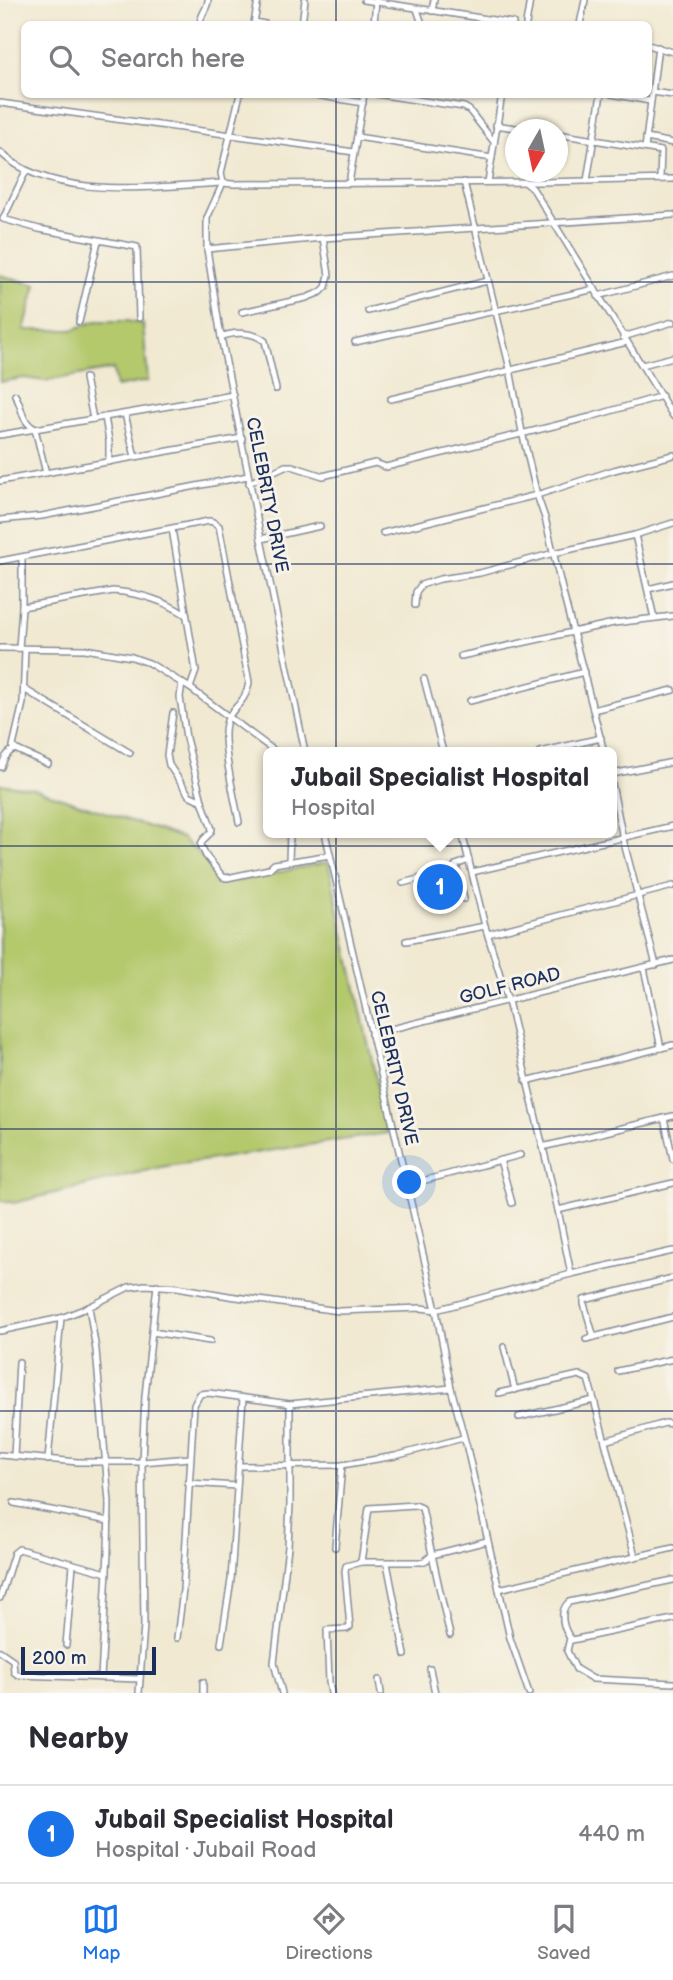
<!DOCTYPE html>
<html lang="en">
<head>
<meta charset="utf-8">
<style>
  :root { --surface:#fff; --page:#f7f7f7; --text:#2b2b33; --muted:#7c7c81; --line:#e1e1e2; --accent:#1a73e8 }
  body { margin:0; font-family:"Balsamiq Sans",sans-serif; background:var(--page); color:var(--text) }
  .compass { position:absolute; left:505px; top:119px; width:63px; height:63px; border-radius:50%; background:var(--surface); box-shadow:0 2px 5px #0004; rotate:189deg }
  .scale { position:absolute; left:21px; bottom:18px; width:135px; box-sizing:border-box; padding-left:7px; border:4px solid #1b2f5e; border-top:0; font-size:19px; line-height:24px; white-space:nowrap; color:#1b2f5e; -webkit-text-stroke:5px #f7f3e8; paint-order:stroke }
  .you { position:absolute; left:410px; top:1183px; width:24px; height:24px; margin:-18px; border:5px solid #fff; border-radius:50%; background:#1a73e8; box-shadow:0 0 0 10px #1a73e833 }
  .badge { display:grid; place-items:center; width:46px; height:46px; border-radius:50%; background:var(--accent); color:#fff; font-size:23px; font-weight:700 }
  .pin { position:absolute; translate:-50% -50%; border:4px solid #fff; box-shadow:0 2px 7px #0006 }
  .popup { position:absolute; left:263px; top:747px; width:354px; height:91px; box-sizing:border-box; display:grid; place-content:center; border-radius:10px; background:var(--surface); filter:drop-shadow(0 2px 5px #0005); font-size:23px; white-space:nowrap; color:var(--muted) }
  .popup b { font-size:26px; color:var(--text) }
  .popup::after { content:''; position:absolute; left:50%; top:100%; margin-left:-14px; border:14px solid transparent; border-top-color:var(--surface) }
  .list { margin:0; padding:0; list-style:none }
  h2 { display:flex; justify-content:space-between; align-items:center; height:91px; margin:0; padding:0 28px; font-size:30px }
  h2 small { font-size:23px; font-weight:400; color:var(--muted) }
  .list li { display:grid; grid-template-columns:46px 1fr auto; gap:21px; align-items:center; box-sizing:border-box; height:98px; padding:0 28px; border-top:2px solid var(--line) }
  .list b { display:block; font-size:26px; white-space:nowrap }
  .list p { margin:0; font-size:23px; white-space:nowrap; color:var(--muted) }
  .list em { font-size:23px; font-style:normal; color:var(--muted) }
  .icon { flex:none; width:38px; height:38px; fill:none; stroke:currentColor; stroke-width:2; stroke-linecap:round; stroke-linejoin:round }
  .map { position:relative; flex:none; width:673px; height:1693px; overflow:hidden }
  .search { position:absolute; background:var(--surface); box-shadow:0 2px 5px #0004; left:21px; right:21px; top:21px; height:77px; display:flex; align-items:center; gap:18px; box-sizing:border-box; padding:0 24px; border-radius:10px; color:var(--muted); font-size:26px }
  .sheet { height:189px; background:var(--surface) }
  nav { display:flex; justify-content:space-around; align-items:center; box-sizing:border-box; height:98px; border-top:2px solid var(--line); background:var(--surface); font-size:19px; color:var(--muted) }
  nav a { display:grid; justify-items:center; gap:4px }
  nav .on { color:var(--accent) }
  .map>svg:first-child { display:block }
</style>
</head>
<body>
<div class="map">
<svg width="673" height="1693" viewBox="0 0 673 1693">
  <rect width="100%" height="100%" fill="#f7f3e8"/>
  <filter id="ink" filterUnits="userSpaceOnUse"><feTurbulence type="fractalNoise" baseFrequency=".0143" numOctaves="2"/><feDisplacementMap in="SourceGraphic" scale="14" xChannelSelector="R" yChannelSelector="G"/><feConvolveMatrix kernelMatrix="1 2 1 2 8 2 1 2 1" color-interpolation-filters="sRGB"/></filter>
  <filter id="wash" filterUnits="userSpaceOnUse"><feTurbulence type="fractalNoise" baseFrequency=".00686" numOctaves="4" result="noise"/><feDisplacementMap in="SourceGraphic" scale="28" xChannelSelector="R" yChannelSelector="G"/><feGaussianBlur stdDeviation="1.57" result="paint"/><feColorMatrix in="noise" values="0 0 0 0 0 0 0 0 0 0 0 0 0 0 0 0 0 1.4 0 .05"/><feComposite in="paint" operator="in"/></filter>
  <g filter="url(#wash)">
    <rect width="100%" height="100%" fill="#f1e9d2"/>
    <g fill="#b4c86c" stroke="#687c65" stroke-width="2">
      <path d="M0 275 36 285 24 330H72L96 321H127L143 324 148 381 116 387 113 369 45 381 24 378 0 382Z"/>
      <path d="M0 784 32 788 182 838 204 859 215 879 234 882 328 862 388 1133 161 1167 14 1203 0 1200Z"/>
    </g>
  </g>
  <g filter="url(#ink)">
    <g fill="none" stroke-linecap="round" stroke-linejoin="round">
      <defs>
        <g id="minor">
          <path d="M364 0 513 23V24"/>
          <path d="M417 9 422 24"/>
          <path d="M432 11 434 0"/>
          <path d="M254 22 265 24"/>
          <path d="M200 24C201 12 208 9 208 0"/>
          <path d="M254 24 258 0"/>
          <path d="M302 24 305 0"/>
          <path d="M374 24 376 0"/>
          <path d="M526 24 530 0"/>
          <path d="M580 24 585 0"/>
          <path d="M648 45 673 52"/>
          <path d="M652 92 673 95"/>
          <path d="M310 94 363 103"/>
          <path d="M376 94 464 107 469 110 494 142"/>
          <path d="M611 94 650 101"/>
          <path d="M0 103 354 152"/>
          <path d="M496 125 528 130"/>
          <path d="M558 134 661 151 660 179"/>
          <path d="M357 137 492 158"/>
          <path d="M646 138 673 143"/>
          <path d="M645 148 658 47"/>
          <path d="M0 152C52 202 157 186 223 183L232 184 542 182 673 179"/>
          <path d="M26 171 3 219 39 229 137 247 139 318"/>
          <path d="M587 181 601 94"/>
          <path d="M464 182 510 369 522 432 537 495 545 518 563 593 604 752"/>
          <path d="M488 182 502 94"/>
          <path d="M525 182 533 189 673 416"/>
          <path d="M349 183 364 94"/>
          <path d="M207 249 323 238 673 215"/>
          <path d="M598 296 673 276"/>
          <path d="M368 311 487 281"/>
          <path d="M242 312 306 298 321 292 326 287 329 275 323 238"/>
          <path d="M79 322 98 241"/>
          <path d="M221 337 207 249V218L223 183 221 173 240 94"/>
          <path d="M623 337 673 322"/>
          <path d="M355 342 595 289"/>
          <path d="M642 365 673 357"/>
          <path d="M85 378 93 419"/>
          <path d="M276 389 265 341C253 332 235 331 221 337L261 539 305 752"/>
          <path d="M15 395C24 409 19 419 35 429L46 473"/>
          <path d="M391 399 627 342"/>
          <path d="M125 414 135 457"/>
          <path d="M105 417 109 441V462"/>
          <path d="M0 435 233 395"/>
          <path d="M0 481 242 438"/>
          <path d="M249 483 285 466H292L323 476 375 463 386 467 590 417 662 396"/>
          <path d="M0 520 42 516 248 476"/>
          <path d="M172 529 196 671 190 688"/>
          <path d="M383 533 537 495 614 470 673 455"/>
          <path d="M635 535 654 618"/>
          <path d="M261 539 320 526"/>
          <path d="M0 561 209 521 213 522 219 526 249 682C246 705 229 708 226 724 221 743 235 800 239 822"/>
          <path d="M648 589 673 583"/>
          <path d="M415 605 416 592 421 585 440 579 480 573 554 553 635 535 673 523"/>
          <path d="M22 607 113 591C138 593 165 601 186 615"/>
          <path d="M0 648 85 649 132 657 149 663 190 688 276 752"/>
          <path d="M19 648 22 607V558"/>
          <path d="M25 649 23 703 13 746 15 749 48 764"/>
          <path d="M461 656 614 623 673 616"/>
          <path d="M424 679 443 752"/>
          <path d="M182 683 180 697 186 738 202 801 212 829C211 836 202 837 201 845L206 856 223 877 227 878 269 869 274 864 330 855"/>
          <path d="M24 689 130 753"/>
          <path d="M470 701 584 672"/>
          <path d="M593 710 673 690"/>
          <path d="M173 713 167 755 169 765 189 795 202 801"/>
          <path d="M540 752 601 738"/>
          <path d="M1 767C4 759 7 752 15 749"/>
          <path d="M612 774 673 762"/>
          <path d="M612 784 623 839 656 965"/>
          <path d="M325 833 436 1310 451 1388 467 1448 510 1638 529 1693"/>
          <path d="M462 833 485 926 508 1001 558 1210 673 1183"/>
          <path d="M289 861 290 833"/>
          <path d="M456 865 464 899"/>
          <path d="M472 872 673 826"/>
          <path d="M403 883 452 870 456 865 469 860"/>
          <path d="M488 934 673 886"/>
          <path d="M406 941 485 926"/>
          <path d="M644 968 661 1048"/>
          <path d="M371 1034 673 960"/>
          <path d="M526 1081 673 1045"/>
          <path d="M664 1118 673 1159"/>
          <path d="M542 1147 673 1116"/>
          <path d="M500 1160 512 1203"/>
          <path d="M407 1185 520 1155"/>
          <path d="M558 1210 571 1274"/>
          <path d="M89 1307 96 1350 109 1502 108 1552 101 1678"/>
          <path d="M0 1331 61 1318 89 1307 129 1287 145 1285 177 1287 229 1296 339 1311 421 1308 436 1310 571 1274 673 1251"/>
          <path d="M152 1332 210 1341"/>
          <path d="M594 1337 584 1304V1300L673 1278"/>
          <path d="M586 1339 673 1317"/>
          <path d="M504 1347 515 1390"/>
          <path d="M618 1371 673 1359"/>
          <path d="M499 1393 579 1375 588 1379 594 1400"/>
          <path d="M519 1417 594 1400 635 1556"/>
          <path d="M605 1441 665 1423 673 1424"/>
          <path d="M0 1455 78 1462H142L190 1458"/>
          <path d="M14 1456 19 1362"/>
          <path d="M48 1460 61 1318"/>
          <path d="M238 1466 342 1465 395 1456 463 1438"/>
          <path d="M188 1483 237 1486"/>
          <path d="M14 1503 109 1521"/>
          <path d="M335 1547 342 1465"/>
          <path d="M387 1563 405 1655"/>
          <path d="M673 1580 569 1602C558 1611 563 1630 572 1640L673 1619"/>
          <path d="M499 1589 673 1548"/>
          <path d="M0 1598 14 1553 19 1549 107 1573"/>
          <path d="M450 1635C440 1593 431 1550 422 1508L415 1505 369 1508 361 1562H424L432 1555 487 1541"/>
          <path d="M177 1638 183 1590 194 1405 200 1394 209 1393 290 1404 451 1388"/>
          <path d="M570 1638 567 1651 576 1669 593 1679 673 1683"/>
          <path d="M221 1644 231 1580 243 1398"/>
          <path d="M66 1645 73 1565"/>
          <path d="M0 1651 13 1660 14 1672 18 1675 140 1679"/>
          <path d="M430 1669 435 1693"/>
          <path d="M379 1680 381 1693"/>
          <path d="M203 1682V1693"/>
          <path d="M139 1693 144 1625 142 1462 145 1396 157 1285"/>
          <path d="M282 1693 274 1663 288 1547 290 1504V1404"/>
          <path d="M331 1693 329 1682 327 1630 347 1629 350 1627 345 1571 346 1566 361 1562"/>
        </g>
      </defs>
      <use href="#minor" stroke="#868c98" stroke-width="8"/>
      <use href="#minor" stroke="#fff" stroke-width="5"/>
    </g>
  </g>
  <path fill="none" stroke="#1b2f5e" stroke-width="2" stroke-opacity="0.55" d="M336 0V24M336 94V1693M0 282H673M0 564H673M0 846H673M0 1129H673M0 1411H673"/>
  <g text-anchor="middle" dominant-baseline="central" stroke-width="6" stroke-linejoin="round" paint-order="stroke">
    <g font-size="18" fill="#1b2f5e" stroke="#f7f3e8">
      <text transform="translate(267 495) rotate(79)">CELEBRITY DRIVE</text>
      <text transform="translate(510 986) rotate(-14)">GOLF ROAD</text>
      <text transform="translate(394 1068) rotate(77)">CELEBRITY DRIVE</text>
    </g>
  </g>
</svg>
<svg class="compass" viewBox="-18 -18 36 36"><path d="M0-13l5 13h-10z" fill="#e53935"/><path d="M0 13l5-13h-10z" fill="#7c7c81"/></svg>
<div class="scale">200 m</div>
<div class="you"></div>
<div class="pin badge" style="left:440px;top:887px">1</div>
<div class="popup"><b>Jubail Specialist Hospital</b>Hospital</div>
<div class="search"><svg class="icon" aria-label="search" viewBox="0 0 24 24"><circle cx="10" cy="10" r="6"/><path d="M15 15l6 6"/></svg>Search here</div>
</div>
<section class="sheet">
<h2>Nearby<small></small></h2>
<ul class="list">
<li><span class="badge">1</span><div><b>Jubail Specialist Hospital</b><p>Hospital · Jubail Road</p></div><em>440 m</em></li>
</ul>
</section>
<nav>
<a class="on"><svg class="icon" aria-label="map" viewBox="0 0 24 24"><path d="M3 6l6-2 6 2 6-2v14l-6 2-6-2-6 2zM9 4v14M15 6v14"/></svg>Map</a>
<a><svg class="icon" aria-label="directions" viewBox="0 0 24 24"><path d="M12 3l9 9-9 9-9-9zM9 14v-3h6M13 9l2 2-2 2"/></svg>Directions</a>
<a><svg class="icon" aria-label="saved" viewBox="0 0 24 24"><path d="M7 4h10v16l-5-4-5 4z"/></svg>Saved</a>
</nav>
</body>
</html>
